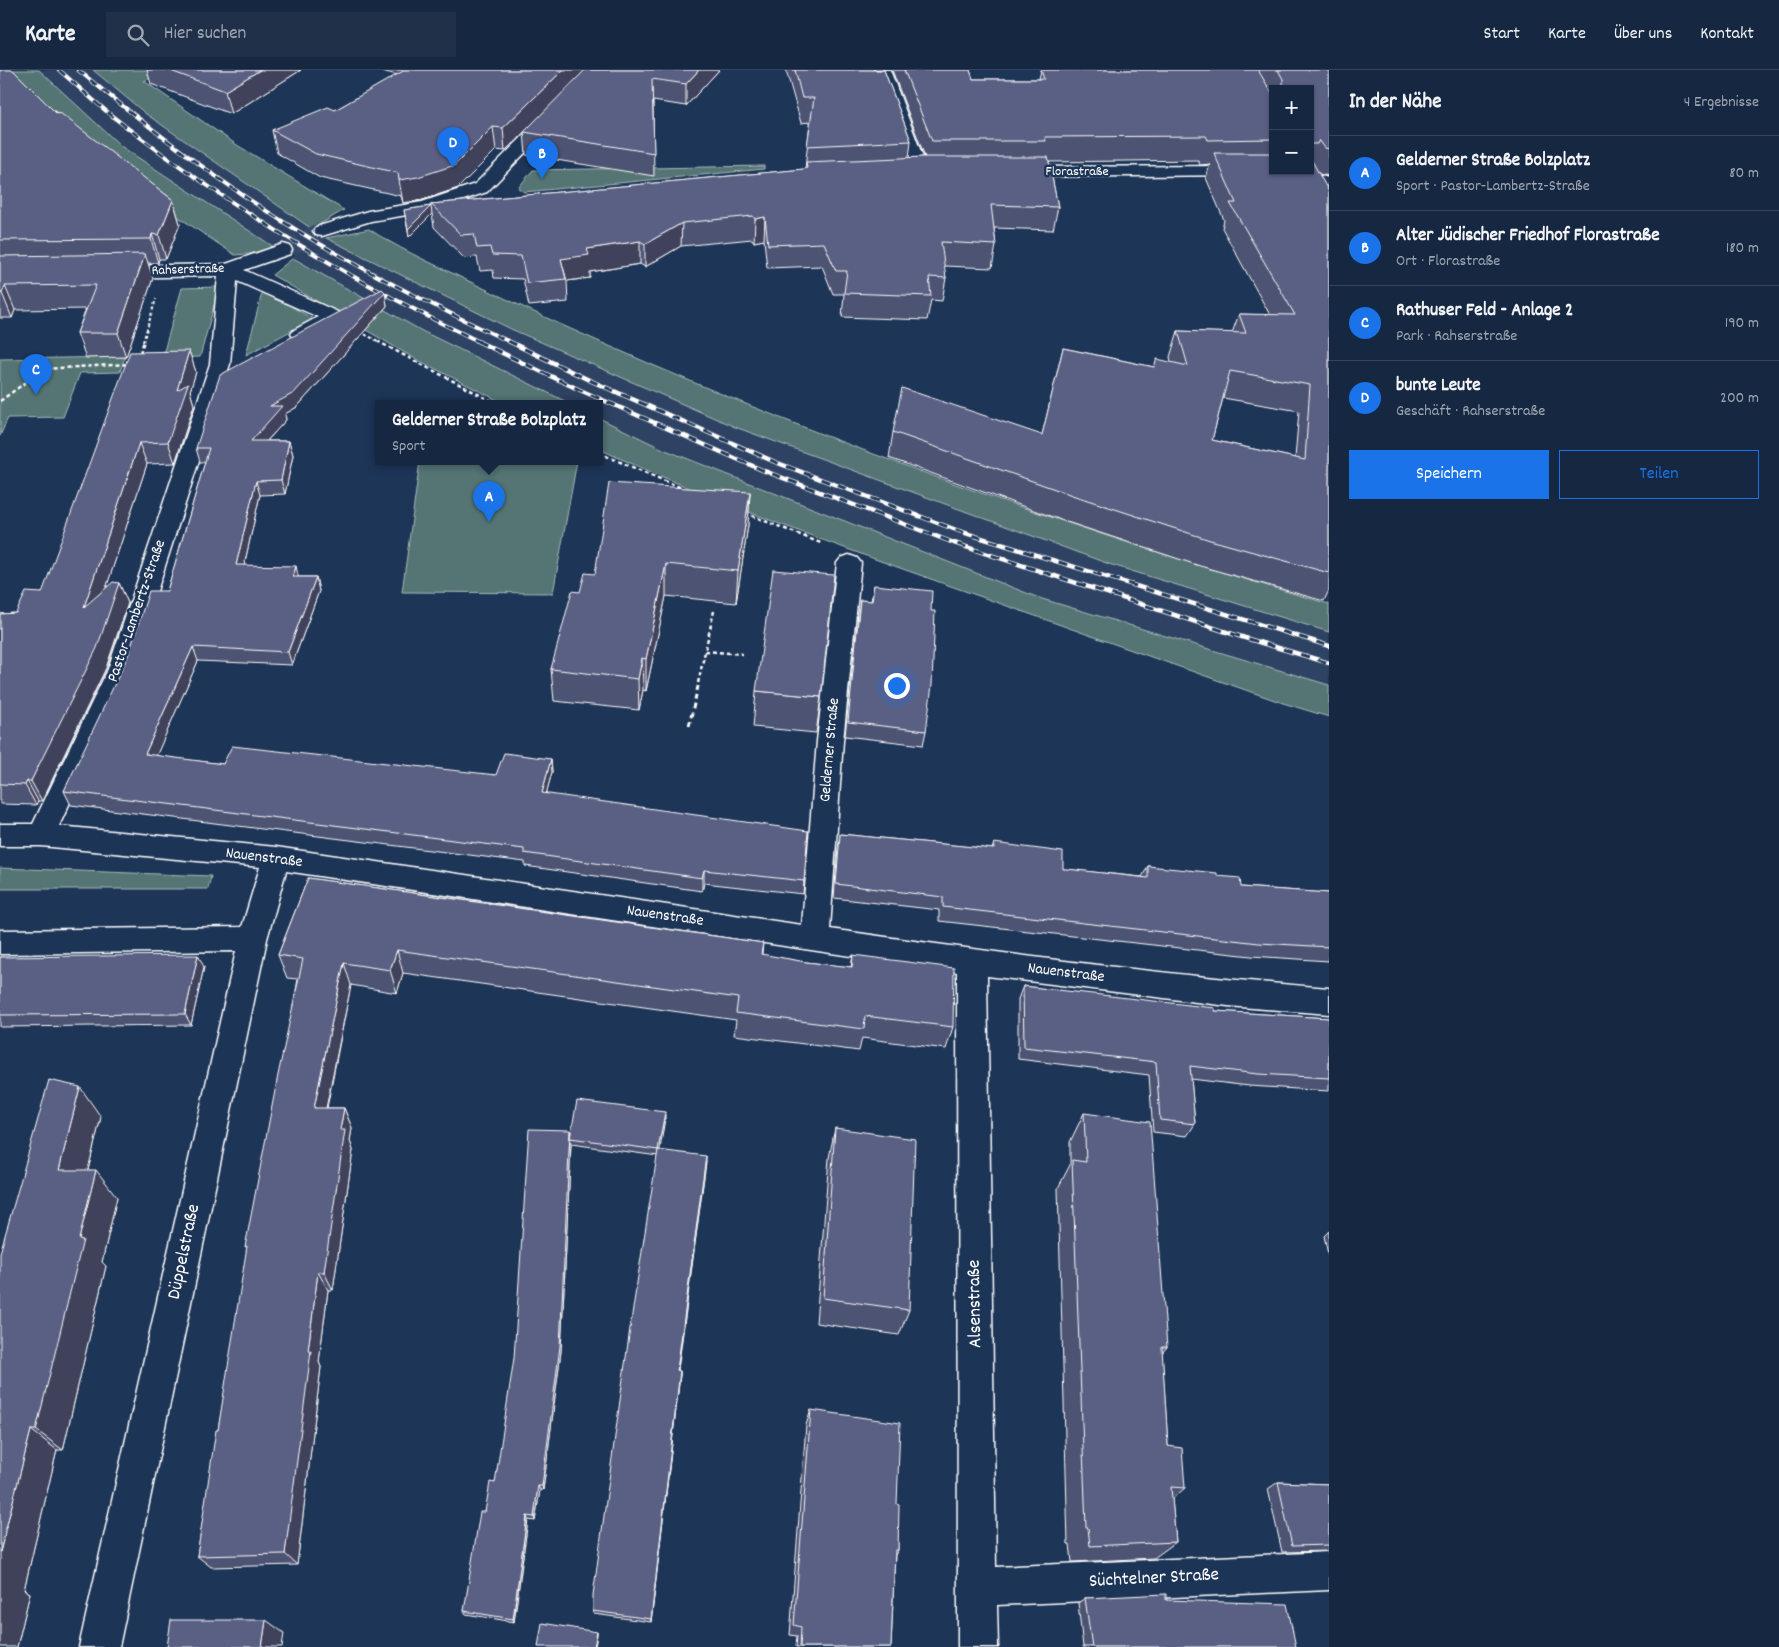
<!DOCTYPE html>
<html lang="de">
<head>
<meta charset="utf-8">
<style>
  :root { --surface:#162841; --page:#1f3048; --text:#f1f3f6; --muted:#9ea6b1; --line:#35445a; --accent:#1a73e8 }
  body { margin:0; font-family:Dekko,sans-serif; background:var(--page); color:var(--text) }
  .controls { position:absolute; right:15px; top:15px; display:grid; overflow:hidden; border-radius:0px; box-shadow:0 1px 4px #0004 }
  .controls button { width:45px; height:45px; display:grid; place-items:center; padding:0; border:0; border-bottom:1px solid var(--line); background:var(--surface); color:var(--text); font:25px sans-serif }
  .you { position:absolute; left:896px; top:615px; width:18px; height:18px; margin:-12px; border:4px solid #fff; border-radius:50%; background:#1a73e8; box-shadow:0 0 0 8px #1a73e833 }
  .badge { display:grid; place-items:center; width:32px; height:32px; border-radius:50%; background:var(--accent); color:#fff; font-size:16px; font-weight:700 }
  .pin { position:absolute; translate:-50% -41px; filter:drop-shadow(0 1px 2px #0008) }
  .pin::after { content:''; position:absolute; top:26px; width:18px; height:15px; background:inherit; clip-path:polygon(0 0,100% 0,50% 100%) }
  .popup { position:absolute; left:375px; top:330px; width:228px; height:65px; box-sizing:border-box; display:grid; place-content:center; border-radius:0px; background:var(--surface); filter:drop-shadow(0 1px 4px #0005); font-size:16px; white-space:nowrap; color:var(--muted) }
  .popup b { font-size:19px; color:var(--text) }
  .popup::after { content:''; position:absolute; left:50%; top:100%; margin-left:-10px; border:10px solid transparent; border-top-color:var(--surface) }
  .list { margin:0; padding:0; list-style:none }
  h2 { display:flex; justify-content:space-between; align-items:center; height:65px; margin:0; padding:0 20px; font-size:21px }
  h2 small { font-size:16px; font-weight:400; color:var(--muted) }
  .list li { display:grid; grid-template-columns:32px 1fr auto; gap:15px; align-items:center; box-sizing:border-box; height:75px; padding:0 20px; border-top:1px solid var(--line) }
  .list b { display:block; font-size:19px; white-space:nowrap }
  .list p { margin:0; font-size:16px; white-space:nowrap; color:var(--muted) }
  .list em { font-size:16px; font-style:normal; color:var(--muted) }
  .actions { display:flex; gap:10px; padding:15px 20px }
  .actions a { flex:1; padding:11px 0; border:1px solid var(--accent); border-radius:0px; text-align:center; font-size:18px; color:var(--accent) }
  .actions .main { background:var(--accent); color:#fff }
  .icon { flex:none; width:28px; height:28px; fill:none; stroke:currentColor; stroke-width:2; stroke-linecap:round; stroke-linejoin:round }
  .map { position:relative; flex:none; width:1329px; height:1577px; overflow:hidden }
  header { display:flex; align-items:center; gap:30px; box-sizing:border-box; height:70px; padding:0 25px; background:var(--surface); border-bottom:1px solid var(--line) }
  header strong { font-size:24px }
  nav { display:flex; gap:28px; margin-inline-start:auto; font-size:18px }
  .search { width:350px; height:45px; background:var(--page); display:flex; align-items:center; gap:12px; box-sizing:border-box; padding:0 18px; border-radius:0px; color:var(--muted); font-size:19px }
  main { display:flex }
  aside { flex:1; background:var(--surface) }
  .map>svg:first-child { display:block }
</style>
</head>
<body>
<header>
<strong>Karte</strong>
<div class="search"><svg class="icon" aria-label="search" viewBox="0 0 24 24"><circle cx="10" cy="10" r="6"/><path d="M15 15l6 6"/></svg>Hier suchen</div>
<nav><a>Start</a><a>Karte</a><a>Über uns</a><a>Kontakt</a></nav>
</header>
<main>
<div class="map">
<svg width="1329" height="1577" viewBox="0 0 1329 1577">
  <rect width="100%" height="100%" fill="#1d3557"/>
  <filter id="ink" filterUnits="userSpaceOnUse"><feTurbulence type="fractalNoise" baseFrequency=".02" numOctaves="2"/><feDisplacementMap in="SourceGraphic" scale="10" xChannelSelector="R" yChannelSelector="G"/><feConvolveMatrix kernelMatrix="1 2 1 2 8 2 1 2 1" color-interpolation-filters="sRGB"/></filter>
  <g filter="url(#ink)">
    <path fill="#2f4264" d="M39 0H93L146 44 326 168 511 259 735 357 1109 494 1329 562V615L1039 528 663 379 599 348V333H569L422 261 293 188 297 181 283 174 274 177 122 77Z"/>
    <g fill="#557574" stroke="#aababa">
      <path d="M0 0H39L122 77 274 177 249 184 235 185 138 120Z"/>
      <path d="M93 0H171L144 11 237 75 344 140 312 159 146 44Z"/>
      <path d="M764 96V99L524 122 518 118 533 100Z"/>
      <path d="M369 159C396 177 427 191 456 205 506 229 556 253 607 275 841 379 1083 463 1329 534V562L1109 494 735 357 511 259 326 168Z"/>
      <path d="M293 188 422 261 569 333H503L412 287 272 205Z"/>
      <path d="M219 217 200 287 162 288 182 218Z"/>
      <path d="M266 222 313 249 246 285 262 223Z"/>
      <path d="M125 287 120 302 80 303 63 347 8 348 0 366V289Z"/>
      <path d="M599 348 663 379 1039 528 1329 615V647L1283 633C1176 596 1069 558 962 520 840 477 717 433 599 379Z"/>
      <path d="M420 391H577L553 523 402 522Z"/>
      <path d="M0 798 211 806 208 819H0Z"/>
    </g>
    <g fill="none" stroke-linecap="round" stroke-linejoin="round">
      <path stroke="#344968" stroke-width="18" stroke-dasharray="18 9" stroke-linecap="butt" d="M283 180 322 161"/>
      <defs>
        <g id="minor">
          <path d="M589 0H606L487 122 431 141 371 151 322 166 316 165 313 161 316 157 368 141 422 132 475 114Z"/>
          <path d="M874 0H890L929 103 926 107H914L911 103Z"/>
          <path d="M1246 96 1252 97 1255 101 1252 105 1014 107 1008 106 1005 102 1008 98 1014 97Z"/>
          <path d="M1280 101H1299L1329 108V118L1281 108 1278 104Z"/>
          <path d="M283 174 290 176 292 180 290 184 244 200 340 243 343 247 340 251 308 268H294L291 264 294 260 318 247 237 211 230 294 132 599 59 756 276 777 802 855 817 671 837 493 841 488 849 485 857 488 861 493 843 671 830 859C996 883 1162 905 1329 918V944L1228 936 987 906 996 1497 1329 1482V1520L997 1535 998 1577H958L957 902 286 801 267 869 119 1577H79L236 881 0 884V860L242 857 260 797 41 776H0V754H33L108 599 210 294 218 206 113 208 106 206 104 202 106 198 113 196 226 194Z"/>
        </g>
      </defs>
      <use href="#minor" stroke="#fff" stroke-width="3"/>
      <g stroke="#fff" stroke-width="2" stroke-dasharray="3 2.5" stroke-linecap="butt">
        <path d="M360 262 380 272"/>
        <path d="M143 272 156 229"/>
      </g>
      <g stroke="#fff" stroke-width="2.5" stroke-dasharray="4 3" stroke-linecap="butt">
        <path d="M377 271 495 333"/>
        <path d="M140 283 144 271"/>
        <path d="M0 331 44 299 129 294"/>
        <path d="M599 383 684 419"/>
        <path d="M745 443 823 474"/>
        <path d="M705 581 742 584"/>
        <path d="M698 613 714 541"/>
      </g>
      <path stroke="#fff" stroke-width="3" stroke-dasharray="5 4" stroke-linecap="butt" d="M689 656 699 612"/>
      <use href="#minor" fill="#1d3557" fill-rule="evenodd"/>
      <defs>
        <g id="rail-far1">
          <path d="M59 0C81 19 102 39 125 56 235 140 355 213 480 272"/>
          <path d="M78 0C143 53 211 106 282 151 355 197 433 236 510 272"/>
        </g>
        <g id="rail">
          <path d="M477 271 580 320 762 400 954 473 1245 568 1329 593"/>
          <path d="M508 271 589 310 775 392 959 461 1329 576"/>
        </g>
      </defs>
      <use href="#rail-far1" stroke="#fff" stroke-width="4"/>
      <use href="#rail" stroke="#fff" stroke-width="4.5"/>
      <use href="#rail-far1" stroke="#1d3557" stroke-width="2.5" stroke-dasharray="8" stroke-linecap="butt"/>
      <use href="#rail" stroke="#1d3557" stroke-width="3" stroke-dasharray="9" stroke-linecap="butt"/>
    </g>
    <g fill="#4d5272" stroke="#fff" fill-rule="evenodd">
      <path d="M0 0 173 130 180 154 166 189H159L158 193H148L153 208 126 287 86 288 77 263 86 239 15 240 12 248H0Z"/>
      <path d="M147 0H301L231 44 151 14Z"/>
      <path d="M378 0H719L686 36 653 31 654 106 526 85 524 62 505 81 496 80 458 118 422 130 403 133 401 126 320 108 277 83 272 60 335 40 397 5Z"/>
      <path d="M786 0H884L911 71 909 88 925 87 892 0H970L973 9H1039L1041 0H1329V106L1319 104 1326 118 1329 111V520L1324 531 1200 496 1064 451 889 388 893 362 1042 365 1063 278 1154 297 1171 292 1170 287 1178 261 1232 263 1239 244 1270 245 1222 158 1224 150 1206 108 1210 94 1200 95 1198 90 1049 92 1058 137 1053 160 994 158 996 175 992 198 944 196 946 208 942 231 931 230 927 250 842 247 844 224H833L822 196 767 198 764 170 754 172 752 169 681 176 645 197 640 194 590 202V208L567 211 568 232 529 236 523 209 494 208 493 200 480 201 477 187 464 188 434 157 432 144 409 167 404 140 431 136V134L805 99 810 52 801 53ZM1273 19H1310V101H1273ZM1223 328 1299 341 1295 388 1212 370Z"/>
      <path d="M385 222 387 236 297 337 285 344 286 350 267 371H289L293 385 285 424 260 425 244 496 299 507H316L319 521 292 595 198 591 156 686 223 694 496 705 551 689 552 702 546 724 804 811 803 824 704 813 702 821 525 796V792L71 735 64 721 167 521 205 392H200L196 378Z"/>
      <path d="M189 281 196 302 190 321 194 335 175 393 147 394 106 518 119 513 128 533 106 598 42 731H38L36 735 0 734V544L16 543 42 523Z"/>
      <path d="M750 422 748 455 736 533 666 526 646 621 643 620 639 640 554 631 551 599 580 522 595 504Z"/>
      <path d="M874 515 926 661 923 675 845 666 858 545 860 530 871 531Z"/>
      <path d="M756 621 821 627 816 663 753 657Z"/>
      <path d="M840 764 992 779 994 773 1063 799 1142 807 1148 796 1217 806 1241 817 1329 823V891L1251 886 939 851V840L834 828 838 778Z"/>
      <path d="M308 808 763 873 762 885 806 892 851 897 853 885 953 957 946 979 862 968 859 981 734 965 736 950 403 903 397 923 351 915 327 1038H344L352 1058 350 1071 353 1080 333 1220H328L319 1292 321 1297 297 1495 211 1497 197 1486 218 1360 298 909 287 908 278 885Z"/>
      <path d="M0 887 204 897 191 955 0 957Z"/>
      <path d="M1023 916 1215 941 1329 948V1021L1249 1016 1191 1009 1195 1054 1187 1066 1153 1062 1149 1005 1018 989V929Z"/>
      <path d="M49 1010 101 1047 88 1100 117 1127 102 1192 106 1196 63 1380H57L24 1520 30 1523 17 1577Z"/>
      <path d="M1084 1043 1167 1277 1162 1283 1168 1376 1185 1418 1172 1429 1176 1472 1154 1488 1072 1492 1070 1474H1068L1058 1118 1070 1095V1072Z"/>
      <path d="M665 1048 659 1080 706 1092 678 1300 680 1301V1305L651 1552 594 1544 593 1541 658 1086 571 1074 561 1281 543 1420H540L535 1451 528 1450 514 1552 466 1544 464 1541 485 1442 495 1413 570 1060 571 1064Z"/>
      <path d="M835 1058 909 1240 899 1265 816 1253 829 1088Z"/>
      <path d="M1329 1161V1189L1324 1166Z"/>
      <path d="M811 1340 897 1434 898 1480 895 1485 891 1577H796L797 1566 790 1565 806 1355Z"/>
      <path d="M1278 1412 1329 1414V1481L1282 1482 1268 1419Z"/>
      <path d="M1085 1528 1166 1530 1296 1577H1083L1078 1533Z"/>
    </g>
    <g fill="#3f425c" stroke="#fff">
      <path d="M260 0H301L231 44 225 21Z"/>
      <path d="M563 0H587L505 81 503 58Z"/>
      <path d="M699 0H719L686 36V14Z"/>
      <path d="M493 57 496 80 458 118 422 130 403 133 399 110Z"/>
      <path d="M173 130 180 154 166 189 159 165Z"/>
      <path d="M431 136 432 144 409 167 408 159Z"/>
      <path d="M765 147 764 170 754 172 755 149Z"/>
      <path d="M682 153 681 176 645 197V174Z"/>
      <path d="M152 164 159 189 158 193 151 169Z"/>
      <path d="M640 171V194L590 202V208L567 211 561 189 587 179Z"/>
      <path d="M145 184 153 208 126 287 118 263Z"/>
      <path d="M5 216 15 240 12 248 2 223Z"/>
      <path d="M385 222 387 236 297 337 285 344 286 350 254 385 251 371 270 336Z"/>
      <path d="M189 281 196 302 190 321 194 335 175 393 168 372 177 320Z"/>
      <path d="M289 371 293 385 285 424 281 410Z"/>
      <path d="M139 373 147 394 93 558 84 537Z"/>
      <path d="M256 411 260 425 241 509 236 495Z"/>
      <path d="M750 422 748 455 736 533 738 501Z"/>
      <path d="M666 494V526L646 621V589Z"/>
      <path d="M296 496 299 510 293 507Z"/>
      <path d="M316 507 319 521 292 595 288 582Z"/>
      <path d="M119 513 128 533 106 598 42 731 31 711Z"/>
      <path d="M193 577 198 591 151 698 145 684Z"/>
      <path d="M642 588 643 620 639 640 638 609Z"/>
      <path d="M551 689 552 702 543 736 542 723Z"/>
      <path d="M27 711 38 731 36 735 25 715Z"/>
      <path d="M704 800V813L702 821V808Z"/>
      <path d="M397 880 403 903 397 923 390 900Z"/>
      <path d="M198 885 204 897 191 955 185 944Z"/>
      <path d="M344 893 351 915 322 1058 314 1038Z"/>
      <path d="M80 1017 101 1047 81 1128 59 1100Z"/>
      <path d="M344 1038 352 1058 350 1071 353 1080 333 1220 324 1202 340 1060Z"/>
      <path d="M665 1042V1048L659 1086 658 1080Z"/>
      <path d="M570 1068 571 1074 561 1281 543 1420 542 1416Z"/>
      <path d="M706 1086V1092L677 1305V1300Z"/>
      <path d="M96 1100 117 1127 102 1192 106 1196 63 1380 36 1360 79 1169Z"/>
      <path d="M318 1202 328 1220 319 1292 321 1297 297 1495 285 1484 308 1281Z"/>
      <path d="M680 1301V1305L651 1552V1549Z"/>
      <path d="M31 1360 57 1380 24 1520 30 1523 17 1577H0V1482Z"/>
      <path d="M538 1416 540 1420 535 1451 534 1447Z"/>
      <path d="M527 1446 528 1450 514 1552 513 1549Z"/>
      <path d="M266 1550 284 1563 282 1577H262Z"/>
      <path d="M597 1562V1565L595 1577H594Z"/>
    </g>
    <g fill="#5a5f84" stroke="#fff" fill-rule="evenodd">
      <path d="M0 0H13L57 44 60 43 173 130 159 165 152 164 151 169 0 170Z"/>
      <path d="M168 0H260L225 21Z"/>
      <path d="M405 0H563L503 58 493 57 455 95 418 107 399 110 398 103 316 84 272 60 328 37 335 40Z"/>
      <path d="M585 0H699L686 14 652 9 654 83 524 62Z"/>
      <path d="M795 0H884L911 71 807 76 814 28H802Z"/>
      <path d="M904 0H970L973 9H1044L1041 0H1258L1273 25V69L1208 70 1206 66 1045 67 1046 71H932Z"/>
      <path d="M1278 0H1329V79L1325 78 1319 70 1317 74H1310V19H1283V9Z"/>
      <path d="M1214 83H1273V101H1310V89H1311L1329 122V503L1210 470 1072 425 893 362 902 318 1042 365 1063 278 1154 297 1157 289 1188 296 1178 261 1246 263 1239 244 1295 245 1230 133H1236ZM1230 301 1310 315 1305 390 1212 370Z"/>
      <path d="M923 87H1048L1058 137 991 135 996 175 941 172 946 208 929 207 931 226 844 223 847 201H836L824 173 768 175 765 147 755 149 753 146 682 153 645 174 640 171 587 179 589 185 561 189 566 209 527 213 521 186 492 185 490 177 477 178 474 164 461 165 431 134 804 99 807 98 806 92Z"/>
      <path d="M431 136 408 159 404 140Z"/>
      <path d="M145 184 118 263H77L96 215 5 216 2 223 0 224V186Z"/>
      <path d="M382 219 385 222 294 323 270 336H282L251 371H289L281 410 256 411 236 495 296 496 293 507H316L288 582 193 577 145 684 223 694 232 676 496 705 504 683 551 689 542 723 808 761 804 811 704 800 702 808 524 783V779L64 721 128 586 149 521H167L209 378H196L220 305Z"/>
      <path d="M189 281 177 320 188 314 168 372 139 373 84 537 113 512 119 513 97 578 31 711H27L25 715 0 714V544L16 543 26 522 42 523 130 282Z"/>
      <path d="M609 413 750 422 738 501 666 494 646 589 642 588 638 609 551 599 572 521 580 522 585 503 595 504Z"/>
      <path d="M773 500 834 505 821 627 756 621Z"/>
      <path d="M874 515 932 521 931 541H935L932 615 926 661 848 652 860 530 872 531Z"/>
      <path d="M840 764 994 779V773L1063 782V799H1067L1148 808V796L1217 803V806L1240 808 1241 817 1329 823V877L1259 873 943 837V827L836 814Z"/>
      <path d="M308 808 763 873 761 884 806 892 852 897 853 885 954 898 953 957 865 946 864 959 736 943 738 928 397 880 390 900 344 893 314 1038H344L340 1060H345L324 1202H318L308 1281H311L285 1484 197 1486 216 1360H218L247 1176 245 1177 278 1005 303 889 278 885Z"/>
      <path d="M198 885 185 944 0 945V887Z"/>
      <path d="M1023 916 1215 938V941L1329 948V1008L1258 1004 1190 996 1195 1054 1160 1050 1156 992 1024 977Z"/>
      <path d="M49 1010 80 1017 59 1100H96L79 1169 83 1170 36 1360H31L0 1482V1183Z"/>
      <path d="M577 1031 665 1042 658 1080 570 1068Z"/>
      <path d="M1084 1043 1150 1052 1167 1277H1162L1168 1376 1182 1378 1185 1418 1171 1417 1176 1472 1090 1476 1088 1458H1086L1072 1090 1086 1092Z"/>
      <path d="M835 1058 915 1069 909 1240 823 1228Z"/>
      <path d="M529 1059 570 1060 560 1276 542 1416H538L534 1447 527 1446 513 1549 464 1541 480 1442H485L490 1412 495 1413 514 1288Z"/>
      <path d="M658 1080 706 1086 677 1300 680 1301 651 1549 593 1541V1525L631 1251Z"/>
      <path d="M811 1340 900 1353 897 1434 899 1435 898 1480H895L891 1577H800L801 1557 794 1555Z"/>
      <path d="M1278 1412 1329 1414V1475L1292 1476Z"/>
      <path d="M1166 1524V1530L1287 1534 1296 1577H1092L1085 1528Z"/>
      <path d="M171 1550H266L262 1577H167Z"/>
      <path d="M542 1553 597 1562 594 1577H538Z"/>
    </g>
  </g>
  <g text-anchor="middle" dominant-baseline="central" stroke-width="5" stroke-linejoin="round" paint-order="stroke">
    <g font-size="14" fill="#fff" stroke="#1d3557">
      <text x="1077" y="102">Florastraße</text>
      <text transform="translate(188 200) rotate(-2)">Rahserstraße</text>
    </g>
    <g font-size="16" fill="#fff" stroke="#1d3557">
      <text transform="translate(137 541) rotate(-71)">Pastor-Lambertz-Straße</text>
      <text transform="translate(830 680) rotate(-85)">Gelderner Straße</text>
      <text transform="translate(264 788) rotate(7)">Nauenstraße</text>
      <text transform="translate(665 846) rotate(8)">Nauenstraße</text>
      <text transform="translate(1066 903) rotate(7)">Nauenstraße</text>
    </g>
    <g font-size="19" fill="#fff" stroke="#1d3557">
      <text transform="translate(185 1182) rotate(-78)">Düppelstraße</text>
      <text transform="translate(976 1234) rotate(-91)">Alsenstraße</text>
      <text transform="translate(1154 1509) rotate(-3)">Süchtelner Straße</text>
    </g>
  </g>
</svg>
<div class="controls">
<button>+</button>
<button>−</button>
</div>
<div class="you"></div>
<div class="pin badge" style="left:489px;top:452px">A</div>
<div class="popup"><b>Gelderner Straße Bolzplatz</b>Sport</div>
<div class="pin badge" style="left:542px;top:109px">B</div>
<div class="pin badge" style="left:36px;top:325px">C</div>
<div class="pin badge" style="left:453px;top:98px">D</div>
</div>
<aside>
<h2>In der Nähe<small>4 Ergebnisse</small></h2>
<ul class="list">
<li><span class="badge">A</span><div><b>Gelderner Straße Bolzplatz</b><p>Sport · Pastor-Lambertz-Straße</p></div><em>80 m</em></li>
<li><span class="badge">B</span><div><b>Alter Jüdischer Friedhof Florastraße</b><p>Ort · Florastraße</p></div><em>180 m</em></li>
<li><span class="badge">C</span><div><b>Rathuser Feld - Anlage 2</b><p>Park · Rahserstraße</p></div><em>190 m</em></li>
<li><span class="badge">D</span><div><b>bunte Leute</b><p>Geschäft · Rahserstraße</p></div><em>200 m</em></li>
</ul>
<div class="actions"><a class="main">Speichern</a><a>Teilen</a></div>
</aside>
</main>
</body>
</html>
